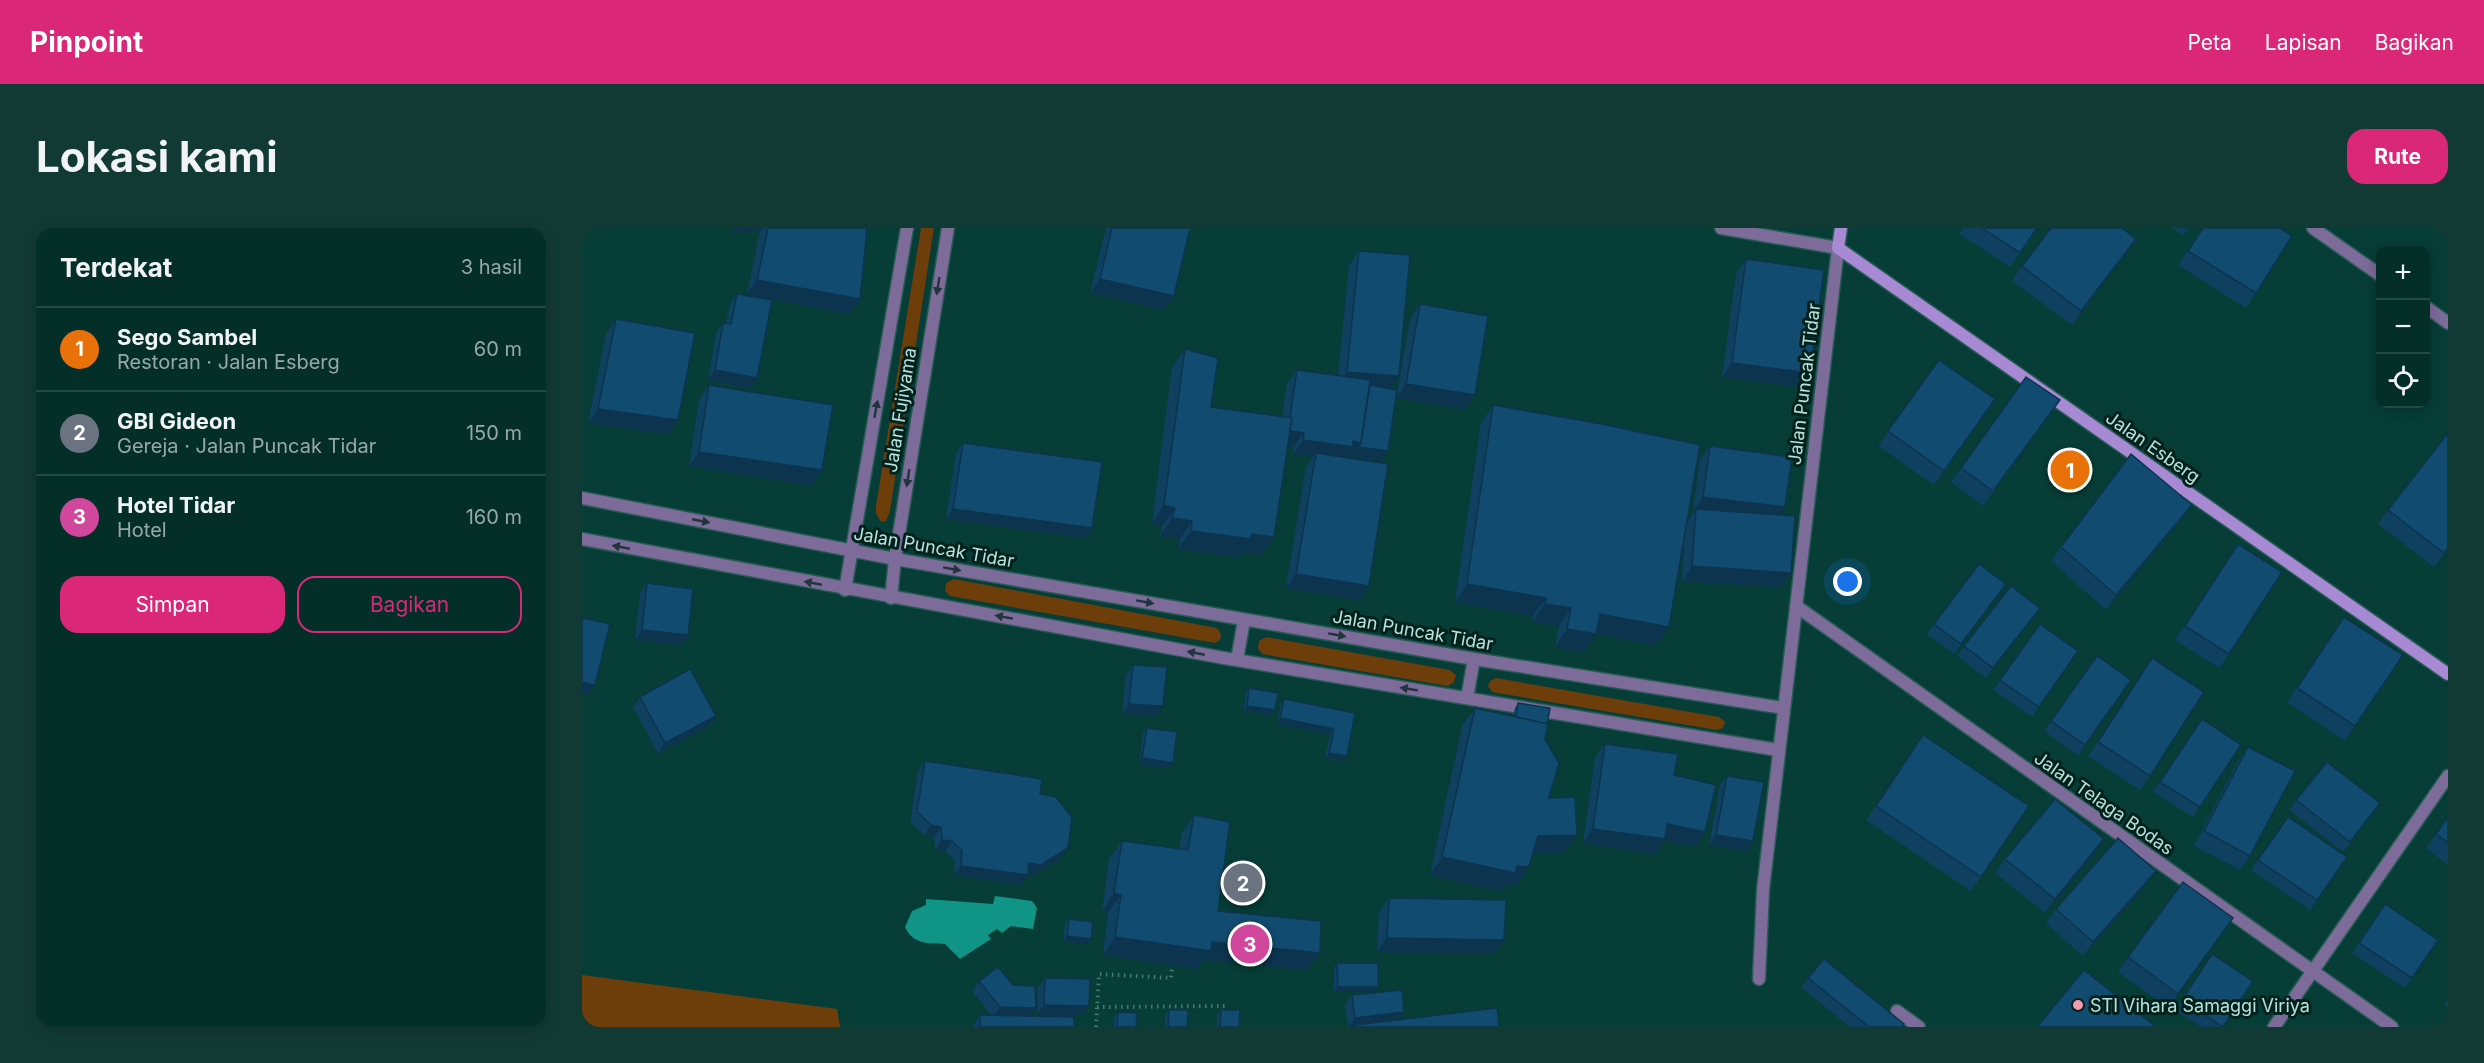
<!DOCTYPE html>
<html lang="id">
<head>
<meta charset="utf-8">
<style>
  :root { --surface:#042e28; --page:#123a34; --text:#f1f3f6; --muted:#97a8a8; --line:#254a45; --accent:#db2777 }
  body { margin:0; font-family:Inter,sans-serif; background:var(--page); color:var(--text) }
  .controls { position:absolute; right:18px; top:18px; display:grid; overflow:hidden; border-radius:12px; box-shadow:0 3px 15px #0003 }
  .controls button { width:54px; height:54px; display:grid; place-items:center; padding:0; border:0; border-bottom:2px solid var(--line); background:var(--surface); color:var(--text); font:30px sans-serif }
  .you { position:absolute; left:1266px; top:354px; width:21px; height:21px; margin:-15px; border:4px solid #fff; border-radius:50%; background:#1a73e8; box-shadow:0 0 0 9px #1a73e833 }
  .badge { display:grid; place-items:center; width:39px; height:39px; border-radius:50%; background:var(--accent); color:#fff; font-size:20px; font-weight:700 }
  .pin { position:absolute; translate:-50% -50%; border:3px solid #fff; box-shadow:0 2px 6px #0006 }
  .list { margin:0; padding:0; list-style:none }
  h2 { display:flex; justify-content:space-between; align-items:center; height:78px; margin:0; padding:0 24px; font-size:26px }
  h2 small { font-size:20px; font-weight:400; color:var(--muted) }
  .list li { display:grid; grid-template-columns:39px 1fr auto; gap:18px; align-items:center; box-sizing:border-box; height:84px; padding:0 24px; border-top:2px solid var(--line) }
  .list b { display:block; font-size:22px; white-space:nowrap }
  .list p { margin:0; font-size:20px; white-space:nowrap; color:var(--muted) }
  .list em { font-size:20px; font-style:normal; color:var(--muted) }
  .actions { display:flex; gap:12px; padding:18px 24px }
  .actions a { flex:1; padding:14px 0; border:2px solid var(--accent); border-radius:18px; text-align:center; font-size:21px; color:var(--accent) }
  .actions .main { background:var(--accent); color:#fff }
  .icon { flex:none; width:33px; height:33px; fill:none; stroke:currentColor; stroke-width:2; stroke-linecap:round; stroke-linejoin:round }
  .map { position:relative; flex:none; width:1866px; height:799px; overflow:hidden; border-radius:18px }
  header { display:flex; align-items:center; gap:36px; box-sizing:border-box; height:84px; padding:0 30px; background:var(--accent); color:#fff }
  header strong { font-size:28px }
  nav { display:flex; gap:33px; margin-inline-start:auto; font-size:21px }
  .intro { display:flex; align-items:center; justify-content:space-between; box-sizing:border-box; height:144px; padding:0 36px }
  h1 { margin:0; font-size:42px }
  .button { padding:15px 27px; border-radius:18px; background:var(--accent); color:#fff; font-size:21px; font-weight:700 }
  main { display:flex; gap:36px; padding:0 36px }
  aside { flex:1; background:var(--surface); border-radius:18px; box-shadow:0 3px 15px #0003 }
  .map>svg:first-child { display:block }
</style>
</head>
<body>
<header>
<strong>Pinpoint</strong>
<nav><a>Peta</a><a>Lapisan</a><a>Bagikan</a></nav>
</header>
<div class="intro"><h1>Lokasi kami</h1><a class="button">Rute</a></div>
<main>
<aside>
<h2>Terdekat<small>3 hasil</small></h2>
<ul class="list">
<li><span class="badge" style="background:#e8710a">1</span><div><b>Sego Sambel</b><p>Restoran · Jalan Esberg</p></div><em>60 m</em></li>
<li><span class="badge" style="background:#6b7280">2</span><div><b>GBI Gideon</b><p>Gereja · Jalan Puncak Tidar</p></div><em>150 m</em></li>
<li><span class="badge" style="background:#d1479c">3</span><div><b>Hotel Tidar</b><p>Hotel</p></div><em>160 m</em></li>
</ul>
<div class="actions"><a class="main">Simpan</a><a>Bagikan</a></div>
</aside>
<div class="map">
<svg width="1866" height="799" viewBox="0 0 1866 799">
  <rect width="100%" height="100%" fill="#063d36"/>
  <g fill="#6d3e09">
    <path d="M339 0H352L308 283 304 293 299 294 294 285V278Z"/>
    <path d="M372 351 635 400 639 406 638 412 633 415 368 368 363 363 364 355Z"/>
    <path d="M684 409 868 442 874 447 872 454 866 458 680 426 676 420 677 413Z"/>
    <path d="M914 450 1137 489 1143 494 1141 500 1135 502 910 464 906 458 908 453Z"/>
    <path d="M0 747 255 781 258 799H0Z"/>
  </g>
  <path fill="#109485" d="M413 668 450 673 455 680 451 701 429 698 420 705 415 701 406 707 409 711 378 731 363 716C347 715 331 717 323 699L330 683 344 677V671L411 676Z"/>
  <g fill="none" stroke-linecap="round" stroke-linejoin="round">
    <defs>
      <g id="street">
        <path d="M1139 0 1256 20 1181 662 1177 751"/>
        <path d="M1731 0 1798 47"/>
        <path d="M1844 79 1866 95"/>
        <path d="M0 270 313 331 892 431 1201 480"/>
        <path d="M0 311 642 430 1196 522"/>
        <path d="M263 362 325 0"/>
        <path d="M309 370 313 331 366 0"/>
        <path d="M1214 378 1810 799"/>
        <path d="M655 432 662 392"/>
        <path d="M885 470 892 431"/>
        <path d="M1315 783 1337 799"/>
        <path d="M1692 799 1866 548"/>
      </g>
      <path id="secondary" d="M1259 0 1256 20 1866 446"/>
    </defs>
    <use href="#street" stroke="#265b54" stroke-width="15"/>
    <use href="#secondary" stroke="#265b54" stroke-width="15"/>
    <g stroke="#477a72" stroke-width="4" stroke-dasharray="1.5 4.5" stroke-linecap="butt">
      <path d="M515 779 647 778"/>
      <path d="M514 799 517 746 589 750 591 733"/>
    </g>
    <use href="#street" stroke="#7d6b9a" stroke-width="12"/>
    <use href="#secondary" stroke="#a789d4" stroke-width="12"/>
  </g>
  <g fill="#0f405f">
    <path d="M150 0H285L268 86 165 66 178 4 149 2Z"/>
    <path d="M524 0H608L582 82 508 65Z"/>
    <path d="M1381 0H1455L1428 39 1377 6Z"/>
    <path d="M1589 0H1607L1602 7Z"/>
    <path d="M1620 0H1698L1674 65 1664 80 1596 37Z"/>
    <path d="M777 23 817 148 808 161 806 223 799 233 764 228 763 229 787 358 777 372 704 360 724 239 731 229 711 226 712 219 705 218 679 327 660 324 656 329 596 321 598 311 578 308 580 298 570 295 590 139 603 121 629 179 700 188 705 156 715 142 756 148 767 37Z"/>
    <path d="M1544 25 1490 97 1430 53 1440 38Z"/>
    <path d="M1164 31 1228 145 1218 159 1140 149 1154 45Z"/>
    <path d="M155 66 168 160 126 152 134 105 141 95H144L148 76Z"/>
    <path d="M838 76 883 181 814 170 828 91Z"/>
    <path d="M34 91 86 206 6 195 24 106Z"/>
    <path d="M1357 132 1413 171 1352 257 1296 218Z"/>
    <path d="M1444 149 1478 172 1401 278 1369 254Z"/>
    <path d="M127 157 240 242 230 257 107 238 117 172Z"/>
    <path d="M911 177 1105 294 1113 283H1111L1118 232 1128 218 1198 287 1199 359 1100 353 1103 303 1075 417 1014 406 1002 424 973 419 977 398 950 394 951 388 873 374 899 195Z"/>
    <path d="M381 215 510 300 503 310 364 291 374 225Z"/>
    <path d="M1806 282 1866 321 1852 339 1796 296Z"/>
    <path d="M1600 291 1524 382 1469 333 1479 319Z"/>
    <path d="M1656 316 1647 426 1637 440 1593 412Z"/>
    <path d="M65 355 106 407 99 417 53 412 58 365Z"/>
    <path d="M1417 366 1372 426 1345 406 1352 396Z"/>
    <path d="M1451 390 1404 450 1375 428 1382 418Z"/>
    <path d="M1458 396 1496 423 1450 489 1411 462Z"/>
    <path d="M1752 403 1821 427 1763 513 1705 474Z"/>
    <path d="M1515 428 1549 452 1496 527 1462 503Z"/>
    <path d="M1570 430 1568 548 1558 562 1506 528Z"/>
    <path d="M551 437 581 478 574 488 540 486 544 447Z"/>
    <path d="M667 460 693 482 689 487 661 483 664 465Z"/>
    <path d="M58 469 134 488 127 498 76 525 51 479Z"/>
    <path d="M702 471 773 485 765 528 762 533 743 530 748 506 695 496 699 476Z"/>
    <path d="M936 475 963 511 967 570 982 625 951 626 935 657 925 656 920 663 848 647 880 498 893 480 931 489 933 480Z"/>
    <path d="M1620 491 1659 517 1611 589 1571 564Z"/>
    <path d="M565 500 587 540 557 536 561 505Z"/>
    <path d="M1341 507 1447 578 1389 663 1284 592Z"/>
    <path d="M1023 516 1092 547 1123 604 1113 619 1082 612 1073 626 1001 615 1013 530Z"/>
    <path d="M1666 519 1668 628 1658 642 1612 618 1656 533Z"/>
    <path d="M343 533 458 566 486 620 479 630 452 647 446 646 439 657 372 647 373 633 363 623 353 622 352 609 342 607 328 594 336 543Z"/>
    <path d="M1145 548 1171 613 1164 623 1127 617 1138 557Z"/>
    <path d="M1714 572 1798 575 1761 624 1707 582Z"/>
    <path d="M612 587 636 683 725 742 622 732 616 741 521 727 526 684 520 683 527 631 540 613 597 621 600 605Z"/>
    <path d="M1706 589 1765 629 1728 682 1669 642Z"/>
    <path d="M1866 589V637L1844 620Z"/>
    <path d="M1513 626 1463 685 1413 645 1423 631Z"/>
    <path d="M1564 657 1501 728 1464 695 1474 681Z"/>
    <path d="M807 670 922 712 912 726 795 724 797 684Z"/>
    <path d="M1803 676 1856 712 1823 760 1770 725Z"/>
    <path d="M487 691 509 711 506 716 481 713 483 696Z"/>
    <path d="M1641 705 1586 780 1536 744 1546 729Z"/>
    <path d="M1630 726 1671 753 1641 799H1619L1593 782Z"/>
    <path d="M755 735 796 759 792 764H752V740Z"/>
    <path d="M463 750 500 788 455 787 456 760Z"/>
    <path d="M1226 750 1320 799H1268L1219 759Z"/>
    <path d="M397 753 448 788 492 799H391V797L398 787H409L390 763Z"/>
    <path d="M770 767 817 792 917 799H766L763 777Z"/>
    <path d="M1866 771V779L1862 777Z"/>
    <path d="M587 782 605 799H583V787Z"/>
    <path d="M639 782 657 799H635V787Z"/>
    <path d="M536 784 554 799H532V789Z"/>
  </g>
  <g fill="#0c344e">
    <path d="M151 0H181L178 4 149 2Z"/>
    <path d="M1554 11 1544 25 1490 97 1499 83Z"/>
    <path d="M518 51 592 68 582 82 508 65Z"/>
    <path d="M175 52 278 71 268 86 165 66Z"/>
    <path d="M1150 135 1228 145 1218 159 1140 149Z"/>
    <path d="M133 142 175 150 168 160 126 152Z"/>
    <path d="M765 144 817 148 807 163 755 158Z"/>
    <path d="M824 156 893 167 883 181 814 170Z"/>
    <path d="M16 181 96 192 86 206 6 195Z"/>
    <path d="M706 203 722 205 712 219 696 217Z"/>
    <path d="M721 212 771 213 806 223 799 233 764 228 761 233 734 225 731 229 711 226Z"/>
    <path d="M117 224 240 242 230 257 107 238Z"/>
    <path d="M1121 269 1203 279 1193 294 1114 281 1113 283H1111Z"/>
    <path d="M582 277 593 280 580 298 570 295Z"/>
    <path d="M1610 277 1600 291 1524 382 1534 367Z"/>
    <path d="M371 281 510 300 503 310 364 291Z"/>
    <path d="M590 290 610 293 598 311 578 308Z"/>
    <path d="M609 303 670 306 692 309 679 327 660 324 656 329 596 321Z"/>
    <path d="M1110 338 1209 345 1199 359 1100 353Z"/>
    <path d="M714 346 787 358 777 372 704 360Z"/>
    <path d="M885 356 964 370 951 388 873 374Z"/>
    <path d="M963 376 989 380 977 398 950 394Z"/>
    <path d="M1458 380 1451 390 1404 450 1411 440Z"/>
    <path d="M1018 386 1087 399 1075 417 1005 404Z"/>
    <path d="M985 401 1014 406 1002 424 973 419Z"/>
    <path d="M60 402 106 407 99 417 53 412Z"/>
    <path d="M0 454 13 457 6 467 0 465Z"/>
    <path d="M547 476 581 478 574 488 540 486Z"/>
    <path d="M665 478 693 482 689 487 661 483Z"/>
    <path d="M134 488 127 498 76 525 83 515Z"/>
    <path d="M698 490 752 501 748 506 695 496Z"/>
    <path d="M747 525 765 528 762 533 743 530Z"/>
    <path d="M560 530 591 535 587 540 557 536Z"/>
    <path d="M1085 596 1123 604 1113 619 1082 612 1073 626 1001 615 1011 601Z"/>
    <path d="M349 597 359 599 352 609 342 607Z"/>
    <path d="M995 607 982 625 943 626 956 608Z"/>
    <path d="M1134 607 1171 613 1164 623 1127 617Z"/>
    <path d="M1522 611 1513 626 1463 685 1473 671Z"/>
    <path d="M360 612 370 613 363 623 353 622Z"/>
    <path d="M486 620 479 630 452 647 440 645 447 635Z"/>
    <path d="M860 629 935 638 947 639 935 657 925 656 920 663 848 647Z"/>
    <path d="M379 638 446 647 439 657 372 647Z"/>
    <path d="M1574 643 1564 657 1501 728 1511 714Z"/>
    <path d="M532 665 539 667 526 684 520 683Z"/>
    <path d="M485 708 509 711 506 716 481 713Z"/>
    <path d="M533 709 630 714 738 725 725 742 622 732 616 741 521 727Z"/>
    <path d="M805 710 922 712 912 726 795 724Z"/>
    <path d="M756 759H796L792 764H752Z"/>
    <path d="M462 777 507 778 500 788 455 787Z"/>
    <path d="M418 779 454 780 447 790 411 789Z"/>
    <path d="M822 784 815 794 773 797 772 799H766L773 790Z"/>
  </g>
  <g fill="#114b6f" stroke="#0c344e" stroke-width="1.5">
    <path d="M186 0H285L278 71 175 52Z"/>
    <path d="M530 0H608L592 68 518 51Z"/>
    <path d="M1400 0H1455L1438 25Z"/>
    <path d="M1469 0H1540L1554 11 1499 83 1440 38Z"/>
    <path d="M1621 0H1698L1710 8 1674 65 1606 23Z"/>
    <path d="M777 23 828 27 817 148 765 144Z"/>
    <path d="M1164 31 1242 42 1228 145 1150 135Z"/>
    <path d="M155 66 190 72 175 150 133 142 141 95 149 96Z"/>
    <path d="M838 76 906 88 893 167 824 156Z"/>
    <path d="M34 91 113 105 96 192 16 181Z"/>
    <path d="M603 121 636 130 629 179 710 190 692 309 670 306 669 311 609 303 610 293 590 290 593 280 582 277Z"/>
    <path d="M1357 132 1413 171 1362 243 1306 203Z"/>
    <path d="M715 142 788 152 779 215 771 213V219L721 212 722 205 708 203 710 190 708 189Z"/>
    <path d="M1444 149 1478 172 1411 263 1379 240Z"/>
    <path d="M127 157 251 177 240 242 117 224Z"/>
    <path d="M788 157 815 162 806 223 776 219 779 215Z"/>
    <path d="M911 177 1020 196 1118 217 1087 399 1018 386 1014 406 985 401 989 380 963 376 964 370 885 356Z"/>
    <path d="M1866 205V320L1862 325 1806 282Z"/>
    <path d="M381 215 520 234 510 300 371 281Z"/>
    <path d="M1128 218 1210 229 1203 279 1121 269Z"/>
    <path d="M734 225 806 236 787 358 714 346Z"/>
    <path d="M1549 226 1610 277 1534 367 1479 319Z"/>
    <path d="M1114 281 1213 288 1209 345 1110 338Z"/>
    <path d="M1656 316 1700 344 1647 426 1603 398Z"/>
    <path d="M1397 336 1424 356 1379 416 1352 396Z"/>
    <path d="M65 355 111 361 106 407 60 402Z"/>
    <path d="M1429 358 1458 380 1411 440 1382 418Z"/>
    <path d="M1762 389 1821 427 1773 498 1715 460Z"/>
    <path d="M0 390 28 396 13 457 0 454Z"/>
    <path d="M1458 396 1496 423 1457 479 1418 452Z"/>
    <path d="M1515 428 1549 452 1503 517 1469 493Z"/>
    <path d="M1570 430 1622 464 1568 548 1516 514Z"/>
    <path d="M551 437 585 439 581 478 547 476Z"/>
    <path d="M108 441 134 488 83 515 58 469Z"/>
    <path d="M667 460 696 465 693 482 665 478Z"/>
    <path d="M702 471 773 485 765 528 747 525 752 501 698 490Z"/>
    <path d="M936 475 968 480 965 496 934 489Z"/>
    <path d="M893 480 966 496 963 511 977 535 967 570 993 569 995 607 956 608 947 639 935 638 933 645 860 629Z"/>
    <path d="M1620 491 1659 517 1618 579 1578 554Z"/>
    <path d="M565 500 595 504 591 535 560 530Z"/>
    <path d="M1341 507 1447 578 1399 649 1294 578Z"/>
    <path d="M1023 516 1096 526 1092 547 1134 557 1123 604 1085 596 1083 611 1011 601Z"/>
    <path d="M1666 519 1713 543 1668 628 1622 603Z"/>
    <path d="M343 533 460 551 458 566 474 569 490 589 486 620 459 637 447 635 446 647 379 638 380 623 370 613 360 612 359 599 349 597 335 584Z"/>
    <path d="M1745 534 1798 575 1768 614 1714 572Z"/>
    <path d="M1145 548 1182 554 1171 613 1134 607Z"/>
    <path d="M1473 571 1522 611 1473 671 1423 631Z"/>
    <path d="M612 587 648 594 636 683 739 693 738 725 630 714 629 723 533 709 539 667 532 665 540 613 606 622Z"/>
    <path d="M1706 589 1765 629 1735 672 1676 632Z"/>
    <path d="M1866 589V615L1854 606Z"/>
    <path d="M1536 610 1574 643 1511 714 1474 681Z"/>
    <path d="M1601 654 1651 690 1596 766 1546 729Z"/>
    <path d="M807 670 924 672 922 712 805 710Z"/>
    <path d="M1803 676 1856 712 1830 750 1777 715Z"/>
    <path d="M487 691 511 694 509 711 485 708Z"/>
    <path d="M1630 726 1671 753 1641 799 1600 772Z"/>
    <path d="M1242 731 1322 796 1320 799H1287L1226 750Z"/>
    <path d="M755 735H796V759H756Z"/>
    <path d="M416 739 431 757 453 758 454 780 418 779 397 753Z"/>
    <path d="M1502 742 1574 799H1455Z"/>
    <path d="M463 750 508 751 507 778 462 777Z"/>
    <path d="M820 762 822 784 773 790 770 767Z"/>
    <path d="M915 780 917 799H773V797Z"/>
    <path d="M587 782H606L605 799H586Z"/>
    <path d="M639 782H658L657 799H638Z"/>
    <path d="M536 784 555 785 554 799H535Z"/>
    <path d="M398 787 492 789V799H398Z"/>
  </g>
  <defs><path id="oneway-solid" d="M-6-.8H1V-3.2L6.5 0L1 3.2V.8H-6Z" transform="scale(1.5)"/></defs>
  <g fill="#22343c">
    <use href="#oneway-solid" transform="translate(356 58) rotate(99)"/>
    <use href="#oneway-solid" transform="translate(294 181) rotate(-80)"/>
    <use href="#oneway-solid" transform="translate(326 250) rotate(99)"/>
    <use href="#oneway-solid" transform="translate(119 293) rotate(11)"/>
    <use href="#oneway-solid" transform="translate(39 319) rotate(-169)"/>
    <use href="#oneway-solid" transform="translate(370 341) rotate(10)"/>
    <use href="#oneway-solid" transform="translate(231 355) rotate(-169)"/>
    <use href="#oneway-solid" transform="translate(563 374) rotate(10)"/>
    <use href="#oneway-solid" transform="translate(422 389) rotate(-170)"/>
    <use href="#oneway-solid" transform="translate(755 407) rotate(10)"/>
    <use href="#oneway-solid" transform="translate(614 425) rotate(-169)"/>
    <use href="#oneway-solid" transform="translate(827 461) rotate(-171)"/>
  </g>
  <circle fill="#f19ab2" stroke="#03211d" stroke-width="2" cx="1496" cy="777" r="6"/>
  <g text-anchor="middle" dominant-baseline="central" stroke-width="6" stroke-linejoin="round" paint-order="stroke">
    <g font-size="18" fill="#b7e2da" stroke="#03211d">
      <text transform="translate(1222 156) rotate(-83)">Jalan Puncak Tidar</text>
      <text transform="translate(318 182) rotate(-81)">Jalan Fujiyama</text>
      <text transform="translate(1571 219) rotate(35)">Jalan Esberg</text>
      <text transform="translate(352 319) rotate(10)">Jalan Puncak Tidar</text>
      <text transform="translate(831 402) rotate(10)">Jalan Puncak Tidar</text>
      <text transform="translate(1522 575) rotate(35)">Jalan Telaga Bodas</text>
    </g>
    <g font-size="18" fill="#b7e2da" stroke="#03211d" text-anchor="start">
      <text x="1508" y="777">STI Vihara Samaggi Viriya</text>
    </g>
  </g>
</svg>
<div class="controls">
<button>+</button>
<button>−</button>
<button><svg class="icon" aria-label="locate" viewBox="0 0 24 24"><circle cx="12" cy="12" r="6"/><path d="M12 2v4M12 18v4M2 12h4M18 12h4"/></svg></button>
</div>
<div class="you"></div>
<div class="pin badge" style="left:1488px;top:242px;background:#e8710a">1</div>
<div class="pin badge" style="left:661px;top:655px;background:#6b7280">2</div>
<div class="pin badge" style="left:668px;top:716px;background:#d1479c">3</div>
</div>
</main>
</body>
</html>
